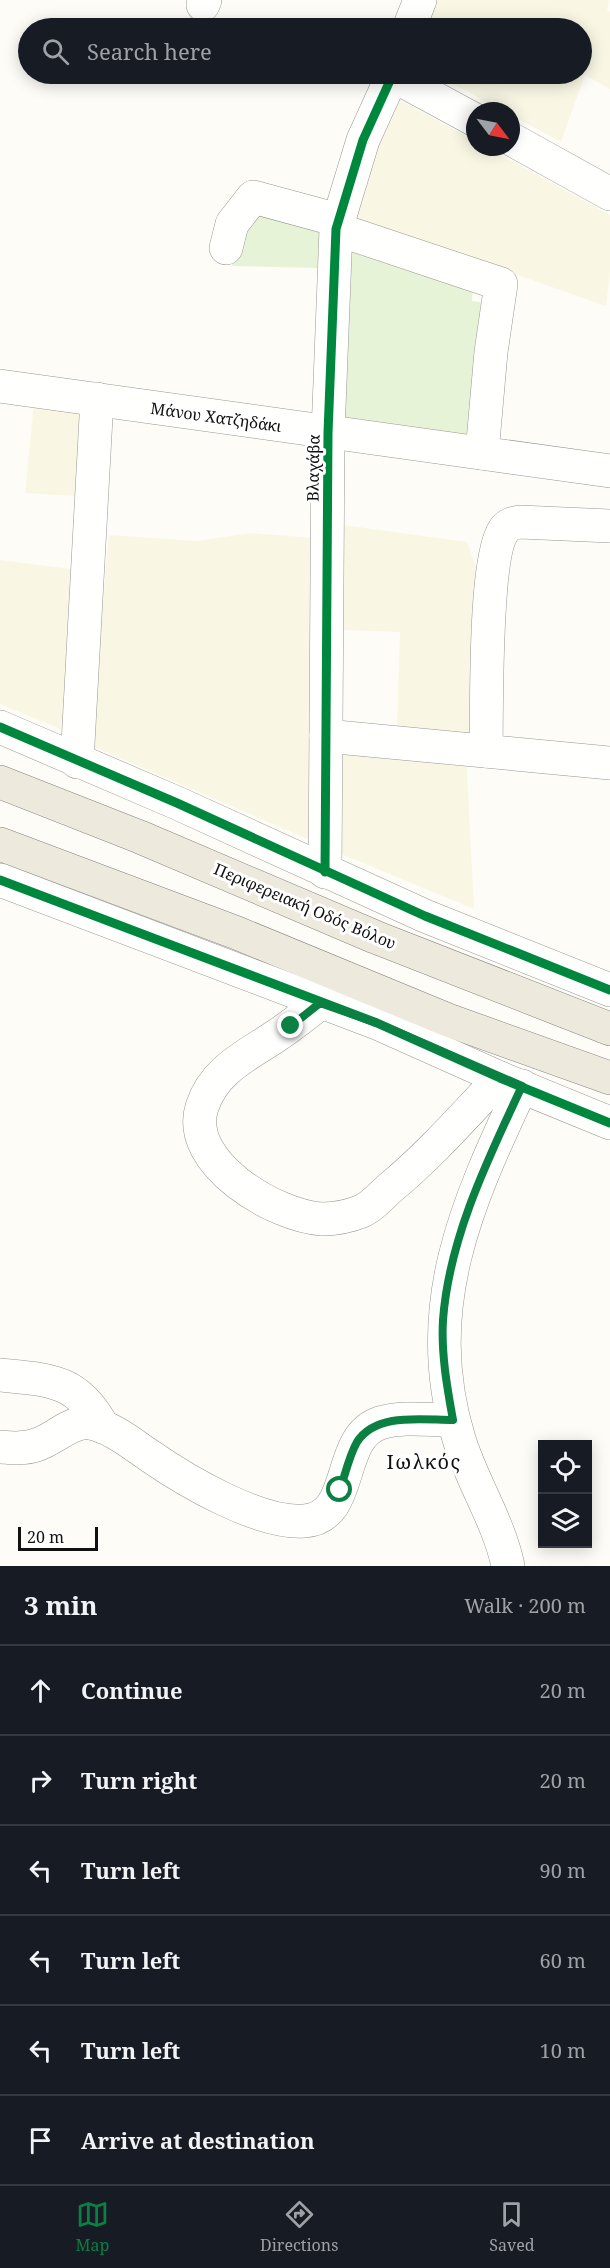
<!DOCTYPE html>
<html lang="en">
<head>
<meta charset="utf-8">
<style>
  :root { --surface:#171b24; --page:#242831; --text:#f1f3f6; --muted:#9ea1a6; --line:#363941; --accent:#0b8043 }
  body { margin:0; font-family:"Noto Serif",serif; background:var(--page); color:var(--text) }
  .controls { position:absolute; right:18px; bottom:18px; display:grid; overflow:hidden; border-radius:0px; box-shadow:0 3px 15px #0003 }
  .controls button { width:54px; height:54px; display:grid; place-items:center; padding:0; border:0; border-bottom:2px solid var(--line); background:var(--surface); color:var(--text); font:30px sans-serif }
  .compass { position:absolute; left:466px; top:102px; width:54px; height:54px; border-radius:50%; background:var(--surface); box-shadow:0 3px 15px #0003; rotate:122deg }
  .scale { position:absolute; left:18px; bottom:15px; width:80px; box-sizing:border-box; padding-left:6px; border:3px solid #111; border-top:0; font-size:16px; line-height:21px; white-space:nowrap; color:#111; -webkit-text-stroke:4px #fff; paint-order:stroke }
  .stop { position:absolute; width:18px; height:18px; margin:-14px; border:4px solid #0b8043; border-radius:50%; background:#fff }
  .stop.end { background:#0b8043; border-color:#fff; box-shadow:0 2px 6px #0008 }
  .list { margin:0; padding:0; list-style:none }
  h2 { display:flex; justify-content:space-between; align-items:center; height:78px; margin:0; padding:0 24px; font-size:26px }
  h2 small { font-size:20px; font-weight:400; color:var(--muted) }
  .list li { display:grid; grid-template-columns:39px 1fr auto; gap:18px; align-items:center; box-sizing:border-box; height:90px; padding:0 24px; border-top:2px solid var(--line) }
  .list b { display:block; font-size:22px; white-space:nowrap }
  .list em { font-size:20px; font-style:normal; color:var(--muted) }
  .icon { flex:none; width:33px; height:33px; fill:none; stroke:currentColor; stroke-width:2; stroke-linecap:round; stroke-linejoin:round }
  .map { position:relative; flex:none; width:610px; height:1566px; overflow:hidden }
  .search { position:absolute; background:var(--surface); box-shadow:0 3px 15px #0003; left:18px; right:18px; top:18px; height:66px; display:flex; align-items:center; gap:15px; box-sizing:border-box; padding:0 21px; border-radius:33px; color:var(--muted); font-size:22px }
  .sheet { height:618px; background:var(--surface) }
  nav { display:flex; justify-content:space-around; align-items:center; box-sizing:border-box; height:84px; border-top:2px solid var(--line); background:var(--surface); font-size:16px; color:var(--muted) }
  nav a { display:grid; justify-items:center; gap:3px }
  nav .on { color:var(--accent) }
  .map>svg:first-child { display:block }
</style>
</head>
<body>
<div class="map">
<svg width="610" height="1566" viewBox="0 0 610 1566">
  <rect width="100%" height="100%" fill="#fdfcf7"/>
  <g fill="#f9f7e4">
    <path d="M430 0H610L607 10 610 12V89L585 75 561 142 511 115V111H504L434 74H582V28H420Z"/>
    <path d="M398 99 475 141V147H486L610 215V272L606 306 352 217 375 151Z"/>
    <path d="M34 403 86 409 76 496 25 493Z"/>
    <path d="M343 525 467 542 478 573 482 737 397 732 400 632 343 630Z"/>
    <path d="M251 533 315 538 312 841 90 745 109 535 197 541Z"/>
    <path d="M0 560 71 569 65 731 0 704Z"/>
    <path d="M340 739 466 752 474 909 339 853Z"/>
  </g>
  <g fill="#e7f3d7">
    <path d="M259 204 323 223 317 268 232 266 240 226Z"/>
    <path d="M346 241 473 282 472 301 492 304 477 436 341 418Z"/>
  </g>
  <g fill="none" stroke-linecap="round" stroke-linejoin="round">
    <defs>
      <g id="minor">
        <path d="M203 5 205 0"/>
        <path d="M409 28 420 0"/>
        <path d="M392 75 475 120"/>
        <path d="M511 139 610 194"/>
        <path d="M336 229 501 284 491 352 482 453"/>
        <path d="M226 248 232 224 253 197 338 220"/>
        <path d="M0 386 610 471"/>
        <path d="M0 727 177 803 425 916 610 990"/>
        <path d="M326 736 610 763"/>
        <path d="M486 751C487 711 484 556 504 530 508 524 514 523 520 522L610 526"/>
        <path d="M77 762 97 399"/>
        <path d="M325 872 328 433 336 229 363 140 393 74"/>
        <path d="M0 880 377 1023 500 1078 610 1123"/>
        <path d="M320 1003C305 1015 291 1026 276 1036 246 1056 214 1070 202 1107 184 1163 275 1216 322 1219 335 1219 350 1216 362 1211 372 1207 382 1195 390 1188 430 1155 464 1116 500 1078"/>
        <path d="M0 1375C50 1380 77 1379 103 1427"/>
        <path d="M0 1447C13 1448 24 1449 36 1445 54 1440 71 1420 90 1423 112 1427 132 1444 150 1456 186 1481 259 1524 304 1521 356 1518 335 1438 380 1423 402 1416 430 1420 453 1420"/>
        <path d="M508 1566C499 1522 472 1482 459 1439 419 1308 467 1203 522 1086"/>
      </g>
      <g id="major">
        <path d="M0 782 140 837 375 937 610 1029"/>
        <path d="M0 844 237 933 448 1020 610 1078"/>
      </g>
    </defs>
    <use href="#minor" stroke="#979795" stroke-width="34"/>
    <use href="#major" stroke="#858482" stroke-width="34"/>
    <use href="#minor" stroke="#fffffe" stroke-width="33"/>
    <use href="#major" stroke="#ede9dc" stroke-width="33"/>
    <defs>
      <g id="cycleway">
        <path d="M0 727 177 803 425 916 610 990"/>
        <path d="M325 872 328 433 336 229 363 140 393 74"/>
        <path d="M0 880 377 1023 500 1078 610 1123"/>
      </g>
    </defs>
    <use href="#cycleway" stroke="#fff" stroke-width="13"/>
    <use href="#cycleway" stroke="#00873e" stroke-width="9"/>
  </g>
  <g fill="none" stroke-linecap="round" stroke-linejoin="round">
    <path stroke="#0b8043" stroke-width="8" d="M291 1026 320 1003 377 1023 522 1086C488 1159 449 1238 443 1320 441 1353 447 1387 453 1420 423 1420 376 1412 357 1442 349 1456 345 1475 340 1490"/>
  </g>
  <g text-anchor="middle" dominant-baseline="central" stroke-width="6" stroke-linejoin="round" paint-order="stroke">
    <g font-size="16" fill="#111" stroke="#fff">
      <text transform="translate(216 417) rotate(8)">Μάνου Χατζηδάκι</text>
      <text transform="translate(313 468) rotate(-89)">Βλαχάβα</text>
      <text transform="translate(305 906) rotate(23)">Περιφερειακή Οδός Βόλου</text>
    </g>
    <g font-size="20" letter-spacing="1.5" fill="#111" stroke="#fff">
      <text x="424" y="1461">Ιωλκός</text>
    </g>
  </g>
</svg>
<div class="controls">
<button><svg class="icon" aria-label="locate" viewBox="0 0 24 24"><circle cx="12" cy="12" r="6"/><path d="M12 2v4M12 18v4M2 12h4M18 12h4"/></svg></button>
<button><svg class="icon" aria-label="layers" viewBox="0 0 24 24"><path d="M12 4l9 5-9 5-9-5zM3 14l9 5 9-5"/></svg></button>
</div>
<svg class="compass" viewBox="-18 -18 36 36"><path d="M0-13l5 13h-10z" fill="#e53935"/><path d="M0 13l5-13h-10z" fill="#9ea1a6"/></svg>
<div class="scale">20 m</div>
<div class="stop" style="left:340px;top:1490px"></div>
<div class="stop end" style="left:291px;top:1026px"></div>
<div class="search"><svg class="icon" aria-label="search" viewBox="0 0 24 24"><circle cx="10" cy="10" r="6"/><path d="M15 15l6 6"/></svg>Search here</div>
</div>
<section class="sheet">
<h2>3 min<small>Walk · 200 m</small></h2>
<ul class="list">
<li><svg class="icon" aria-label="ahead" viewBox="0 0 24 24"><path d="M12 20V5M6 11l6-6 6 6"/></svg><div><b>Continue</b></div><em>20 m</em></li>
<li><svg class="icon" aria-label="right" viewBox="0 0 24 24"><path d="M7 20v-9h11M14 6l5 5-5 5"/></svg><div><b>Turn right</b></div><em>20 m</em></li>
<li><svg class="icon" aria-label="left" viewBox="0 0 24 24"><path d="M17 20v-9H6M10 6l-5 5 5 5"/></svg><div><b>Turn left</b></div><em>90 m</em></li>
<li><svg class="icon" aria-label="left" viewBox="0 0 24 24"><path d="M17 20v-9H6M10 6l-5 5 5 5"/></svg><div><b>Turn left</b></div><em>60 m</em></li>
<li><svg class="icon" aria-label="left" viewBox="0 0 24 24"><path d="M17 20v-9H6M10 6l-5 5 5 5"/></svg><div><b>Turn left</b></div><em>10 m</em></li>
<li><svg class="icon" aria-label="arrive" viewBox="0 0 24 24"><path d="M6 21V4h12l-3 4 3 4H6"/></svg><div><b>Arrive at destination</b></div></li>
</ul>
</section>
<nav>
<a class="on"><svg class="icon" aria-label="map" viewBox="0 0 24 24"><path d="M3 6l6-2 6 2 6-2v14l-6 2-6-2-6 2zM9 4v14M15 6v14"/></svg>Map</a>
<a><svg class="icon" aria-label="directions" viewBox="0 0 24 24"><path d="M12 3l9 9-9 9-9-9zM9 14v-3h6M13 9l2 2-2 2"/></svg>Directions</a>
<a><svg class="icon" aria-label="saved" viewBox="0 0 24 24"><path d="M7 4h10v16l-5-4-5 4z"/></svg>Saved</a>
</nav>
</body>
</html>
